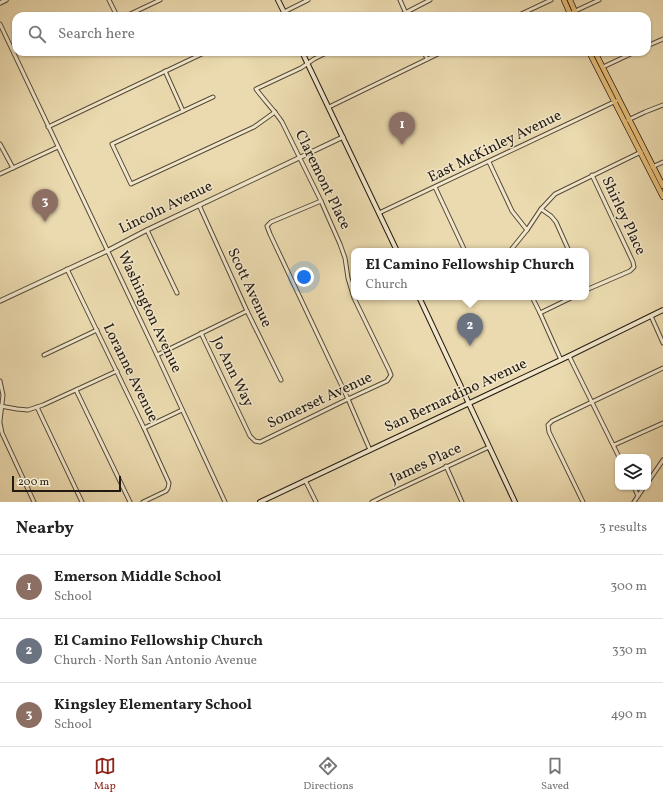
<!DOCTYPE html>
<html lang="en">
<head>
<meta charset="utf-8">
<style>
  :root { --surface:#fff; --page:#f2f2f2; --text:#222; --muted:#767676; --line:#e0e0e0; --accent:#8f2418 }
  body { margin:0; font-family:Vollkorn,serif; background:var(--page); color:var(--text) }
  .controls { position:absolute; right:12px; bottom:12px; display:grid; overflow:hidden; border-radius:8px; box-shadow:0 1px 3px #0004 }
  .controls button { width:36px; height:36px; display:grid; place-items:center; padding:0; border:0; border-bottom:1px solid var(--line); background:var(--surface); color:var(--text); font:20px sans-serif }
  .scale { position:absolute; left:12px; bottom:10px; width:109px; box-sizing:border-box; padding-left:4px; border:2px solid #221a11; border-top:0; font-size:11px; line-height:14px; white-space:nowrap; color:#221a11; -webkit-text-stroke:3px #f2e7cb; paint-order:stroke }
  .you { position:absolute; left:304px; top:277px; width:14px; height:14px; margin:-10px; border:3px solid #fff; border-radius:50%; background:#1a73e8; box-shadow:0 0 0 6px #1a73e833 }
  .badge { display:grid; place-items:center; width:26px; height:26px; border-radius:50%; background:var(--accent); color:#fff; font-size:13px; font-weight:700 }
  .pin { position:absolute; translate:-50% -33px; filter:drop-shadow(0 1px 2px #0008) }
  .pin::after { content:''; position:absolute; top:21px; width:14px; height:12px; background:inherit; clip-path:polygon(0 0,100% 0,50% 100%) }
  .popup { position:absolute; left:351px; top:248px; width:238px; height:52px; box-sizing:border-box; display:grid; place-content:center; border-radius:8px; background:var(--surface); filter:drop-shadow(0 1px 3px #0005); font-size:13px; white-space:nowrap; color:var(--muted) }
  .popup b { font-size:15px; color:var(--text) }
  .popup::after { content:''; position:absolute; left:50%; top:100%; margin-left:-8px; border:8px solid transparent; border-top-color:var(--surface) }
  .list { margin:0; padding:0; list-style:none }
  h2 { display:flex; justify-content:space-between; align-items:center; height:52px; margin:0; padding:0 16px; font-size:17px }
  h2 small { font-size:13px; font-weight:400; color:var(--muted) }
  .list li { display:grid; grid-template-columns:26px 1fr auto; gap:12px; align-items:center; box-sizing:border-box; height:64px; padding:0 16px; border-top:1px solid var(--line) }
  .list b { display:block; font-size:15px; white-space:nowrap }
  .list p { margin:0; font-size:13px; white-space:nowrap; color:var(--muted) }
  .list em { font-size:13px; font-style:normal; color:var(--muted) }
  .icon { flex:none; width:22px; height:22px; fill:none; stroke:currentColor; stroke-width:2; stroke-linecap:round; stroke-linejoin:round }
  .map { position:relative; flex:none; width:663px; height:502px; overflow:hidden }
  .search { position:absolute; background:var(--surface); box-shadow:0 1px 3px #0004; left:12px; right:12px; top:12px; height:44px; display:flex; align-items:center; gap:10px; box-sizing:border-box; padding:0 14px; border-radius:12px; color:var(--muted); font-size:15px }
  .sheet { height:244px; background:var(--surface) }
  nav { display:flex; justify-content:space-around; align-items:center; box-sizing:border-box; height:56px; border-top:1px solid var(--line); background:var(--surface); font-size:11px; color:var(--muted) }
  nav a { display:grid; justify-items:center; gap:2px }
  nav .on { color:var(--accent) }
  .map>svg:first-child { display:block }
</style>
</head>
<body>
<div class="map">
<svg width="663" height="502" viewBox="0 0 663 502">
  <rect width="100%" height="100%" fill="#ebdaaf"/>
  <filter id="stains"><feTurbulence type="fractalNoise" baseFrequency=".005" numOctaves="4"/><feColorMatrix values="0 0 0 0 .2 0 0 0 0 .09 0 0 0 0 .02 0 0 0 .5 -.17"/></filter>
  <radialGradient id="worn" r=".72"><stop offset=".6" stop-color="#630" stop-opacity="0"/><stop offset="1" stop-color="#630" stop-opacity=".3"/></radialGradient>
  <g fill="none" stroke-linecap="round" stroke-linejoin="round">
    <defs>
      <g id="minor">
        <path d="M109 0 117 16"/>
        <path d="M400 0 407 16"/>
        <path d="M573 12 599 0"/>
        <path d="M126 16 160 0"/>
        <path d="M280 16 284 12 308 0"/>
        <path d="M399 16 430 0"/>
        <path d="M517 16 551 0"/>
        <path d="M0 24 157 355 225 502"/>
        <path d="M647 46 663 39"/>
        <path d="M424 52 427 59"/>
        <path d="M603 67 635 52"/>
        <path d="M165 71 183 111"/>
        <path d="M213 97 112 144 131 184 254 127 275 112"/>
        <path d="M329 107 442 52"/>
        <path d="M628 120 645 112 663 105"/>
        <path d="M48 127 206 52"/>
        <path d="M0 144 13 168"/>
        <path d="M489 162 512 211 527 230"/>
        <path d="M652 167 663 162"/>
        <path d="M0 174 58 147"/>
        <path d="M435 187 465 251"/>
        <path d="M321 201 271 222 267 226 270 234 348 399 370 450"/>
        <path d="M199 205 247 311 281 380"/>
        <path d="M541 209 551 216 556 222 569 251"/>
        <path d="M379 213 616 101"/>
        <path d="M147 230 177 293"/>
        <path d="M510 251 527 230 541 209 555 194 641 152"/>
        <path d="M67 269 144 428 169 483 168 488 166 491 143 502"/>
        <path d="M586 290 630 271 634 267 633 262 592 175"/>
        <path d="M532 297 540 313 561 360"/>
        <path d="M540 313 573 297"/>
        <path d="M651 316 663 343"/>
        <path d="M201 333 250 436 255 441 260 442 348 399 387 381 391 375 389 370 354 298 348 278 345 258 340 244 321 201 282 122C274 110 264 100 256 89L301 68 314 59 328 52"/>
        <path d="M44 355 97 330"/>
        <path d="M157 355 247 311"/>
        <path d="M569 356 619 457"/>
        <path d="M0 381 3 395 0 421"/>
        <path d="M76 390 130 502"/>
        <path d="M0 406 17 409 28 410 43 405 117 371"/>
        <path d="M37 407 82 502"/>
        <path d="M0 423 2 433 34 502"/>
        <path d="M144 428 182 410"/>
        <path d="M614 445 663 423"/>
        <path d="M446 466 462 502"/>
        <path d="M305 480 316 502"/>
        <path d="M648 482 663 460"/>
        <path d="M634 487 638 496"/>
        <path d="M372 502 382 497 489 447"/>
        <path d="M583 502 549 432 548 425 552 421 663 368"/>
        <path d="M634 502 644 487"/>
      </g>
      <g id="tertiary">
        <path d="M0 3 6 0"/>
        <path d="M0 301 107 251 147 230 343 137"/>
      </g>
      <g id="secondary">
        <path d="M278 0 286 16"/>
        <path d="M302 52 397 251"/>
        <path d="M419 297 515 502"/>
        <path d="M260 502 569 356 663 310"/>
      </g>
      <g id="primary">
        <path d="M564 0 571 16"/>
        <path d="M570 0 577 16"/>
        <path d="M589 52 663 197"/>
        <path d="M595 52 663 186"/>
      </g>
    </defs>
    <use href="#minor" stroke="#544a38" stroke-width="5"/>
    <use href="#tertiary" stroke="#544a38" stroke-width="5.5"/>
    <use href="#secondary" stroke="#221a11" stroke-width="6"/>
    <use href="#primary" stroke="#221a11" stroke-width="6"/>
    <use href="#minor" stroke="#f2e7cb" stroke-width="3"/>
    <use href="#tertiary" stroke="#f2e7cb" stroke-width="3.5"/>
    <use href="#secondary" stroke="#f2e7cb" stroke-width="4"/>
    <use href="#primary" stroke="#e6bd78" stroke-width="4.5"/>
  </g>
  <g text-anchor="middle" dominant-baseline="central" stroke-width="3" stroke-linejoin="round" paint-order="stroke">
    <g font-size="15" fill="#221a11" stroke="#f2e7cb">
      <text transform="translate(495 147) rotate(-26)">East McKinley Avenue</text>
      <text transform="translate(322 180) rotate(64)">Claremont Place</text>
      <text transform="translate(166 208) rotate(-26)">Lincoln Avenue</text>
      <text transform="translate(623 216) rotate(65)">Shirley Place</text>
      <text transform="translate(249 288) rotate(65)">Scott Avenue</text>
      <text transform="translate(149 312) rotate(65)">Washington Avenue</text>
      <text transform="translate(232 372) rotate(64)">Jo Ann Way</text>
      <text transform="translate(130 373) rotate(64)">Loranne Avenue</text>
      <text transform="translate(456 396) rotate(-25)">San Bernardino Avenue</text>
      <text transform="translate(320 401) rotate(-25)">Somerset Avenue</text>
      <text transform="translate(426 464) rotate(-25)">James Place</text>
    </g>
  </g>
  <rect width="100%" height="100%" filter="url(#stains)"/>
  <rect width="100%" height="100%" fill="url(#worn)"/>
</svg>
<div class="controls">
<button><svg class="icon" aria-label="layers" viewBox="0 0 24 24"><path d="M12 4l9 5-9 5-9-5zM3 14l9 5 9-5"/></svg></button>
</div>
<div class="scale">200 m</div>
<div class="you"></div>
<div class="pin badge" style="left:402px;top:145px;background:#8d6e63">1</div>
<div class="pin badge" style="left:470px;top:346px;background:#6b7280">2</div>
<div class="popup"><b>El Camino Fellowship Church</b>Church</div>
<div class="pin badge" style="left:45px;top:222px;background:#8d6e63">3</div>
<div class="search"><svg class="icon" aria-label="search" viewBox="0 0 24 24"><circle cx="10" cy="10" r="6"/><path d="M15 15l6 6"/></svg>Search here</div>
</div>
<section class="sheet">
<h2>Nearby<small>3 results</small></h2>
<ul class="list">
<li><span class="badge" style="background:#8d6e63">1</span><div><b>Emerson Middle School</b><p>School</p></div><em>300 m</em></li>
<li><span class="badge" style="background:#6b7280">2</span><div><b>El Camino Fellowship Church</b><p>Church · North San Antonio Avenue</p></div><em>330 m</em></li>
<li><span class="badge" style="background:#8d6e63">3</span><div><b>Kingsley Elementary School</b><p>School</p></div><em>490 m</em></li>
</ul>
</section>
<nav>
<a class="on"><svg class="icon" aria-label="map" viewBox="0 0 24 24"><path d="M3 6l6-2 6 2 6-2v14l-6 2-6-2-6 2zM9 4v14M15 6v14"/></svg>Map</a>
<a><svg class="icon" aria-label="directions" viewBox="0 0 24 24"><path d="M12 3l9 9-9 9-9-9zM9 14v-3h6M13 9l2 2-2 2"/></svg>Directions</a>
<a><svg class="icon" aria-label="saved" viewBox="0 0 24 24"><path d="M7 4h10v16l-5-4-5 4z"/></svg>Saved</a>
</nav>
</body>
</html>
